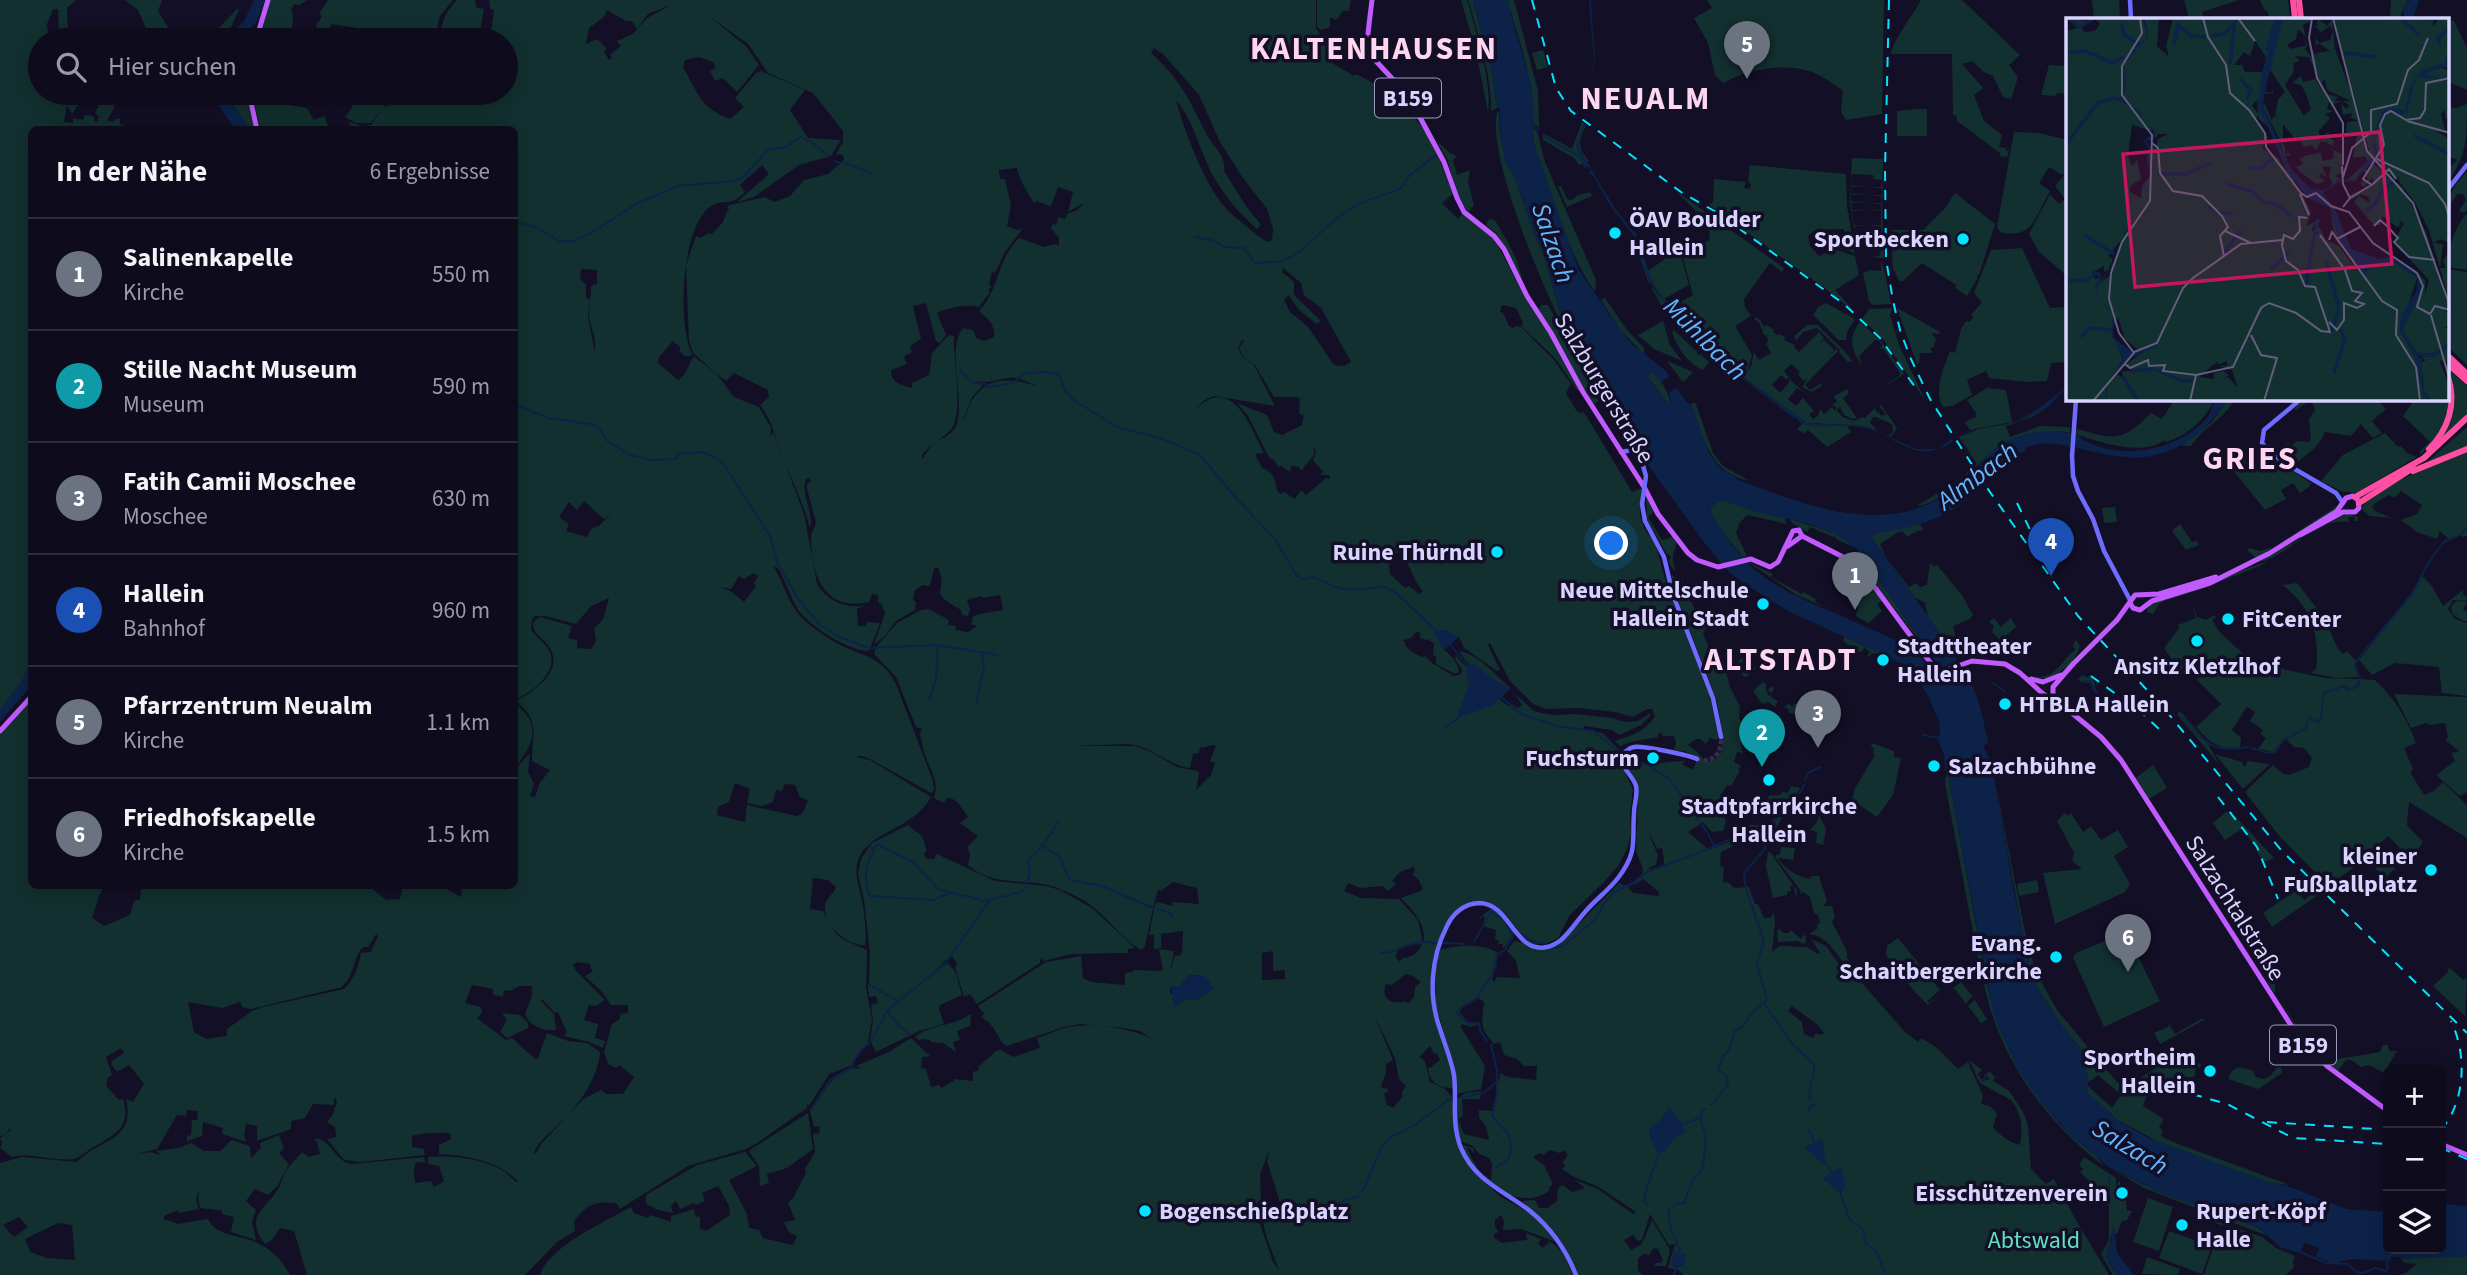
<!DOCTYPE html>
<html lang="de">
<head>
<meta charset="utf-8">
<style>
  :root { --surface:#0e0b1c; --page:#1c1929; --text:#f1f3f6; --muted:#9b9ba3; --line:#2e2b3b; --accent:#00e5ff }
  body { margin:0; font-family:"Source Sans 3",sans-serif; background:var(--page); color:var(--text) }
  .controls { position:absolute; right:21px; bottom:21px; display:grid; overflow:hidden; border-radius:10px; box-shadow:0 4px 18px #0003 }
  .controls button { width:63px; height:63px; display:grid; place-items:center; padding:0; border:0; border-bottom:2px solid var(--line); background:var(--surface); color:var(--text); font:35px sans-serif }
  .you { position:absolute; left:1612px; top:544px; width:24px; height:24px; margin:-18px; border:5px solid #fff; border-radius:50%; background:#1a73e8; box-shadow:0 0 0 10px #1a73e833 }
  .badge { display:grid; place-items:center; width:46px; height:46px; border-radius:50%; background:var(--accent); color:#fff; font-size:23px; font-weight:700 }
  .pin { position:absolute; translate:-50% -58px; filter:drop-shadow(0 2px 4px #0008) }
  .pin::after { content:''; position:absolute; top:37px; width:24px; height:21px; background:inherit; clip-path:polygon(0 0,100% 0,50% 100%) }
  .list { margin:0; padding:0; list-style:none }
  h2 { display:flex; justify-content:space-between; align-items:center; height:91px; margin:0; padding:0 28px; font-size:30px }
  h2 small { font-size:23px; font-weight:400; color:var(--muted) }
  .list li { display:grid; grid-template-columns:46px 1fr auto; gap:21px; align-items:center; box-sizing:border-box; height:112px; padding:0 28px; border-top:2px solid var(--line) }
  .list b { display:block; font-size:26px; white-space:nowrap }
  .list p { margin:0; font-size:23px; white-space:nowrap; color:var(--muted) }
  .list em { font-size:23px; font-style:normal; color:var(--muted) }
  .icon { flex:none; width:38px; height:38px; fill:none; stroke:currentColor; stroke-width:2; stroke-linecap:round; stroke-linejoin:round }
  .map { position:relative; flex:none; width:2467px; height:1275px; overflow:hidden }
  .search { position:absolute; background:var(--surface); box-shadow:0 4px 18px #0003; left:28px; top:28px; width:490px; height:77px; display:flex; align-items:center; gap:18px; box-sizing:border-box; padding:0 24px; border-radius:38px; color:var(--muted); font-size:26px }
  .panel { position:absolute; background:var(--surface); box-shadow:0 4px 18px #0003; left:28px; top:126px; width:490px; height:763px; border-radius:10px }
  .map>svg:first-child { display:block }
</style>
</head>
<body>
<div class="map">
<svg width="2467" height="1275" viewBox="0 0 2467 1275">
  <rect width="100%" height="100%" fill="#130f26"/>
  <g fill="#12302f" fill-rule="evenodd">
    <path d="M0 0H76L67 8 68 32 66 35 59 36 58 9H53L47 24 49 40H40V93H78L79 103 72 114 67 105 64 122 73 123V118L83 120 85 115 93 116 96 123 99 117 95 113 100 103H108L109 93H114V108L107 120 112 122 117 118 120 119V124L133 129 32 130 31 662 22 681 0 710Z"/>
    <path d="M125 0H162L158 11 169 29 171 40H151L138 10Z"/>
    <path d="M270 0H307L299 5 294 4 291 10 293 15 292 28 300 32H309V40H259Z"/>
    <path d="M328 0H453L440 16 434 40H357L358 28 331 24 329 33 321 28 320 30 316 28 317 22H319L322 16 319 14Z"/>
    <path d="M457 0H475L476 7 484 9 479 38 477 40H437C445 21 441 17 457 0Z"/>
    <path d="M489 0H1316V28L1323 39 1321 42 1328 49 1330 56 1327 60 1354 76 1356 74 1394 94 1426 132 1443 167 1453 194 1442 203 1458 219 1463 213 1488 232 1497 244 1525 297 1547 329 1580 390H1577L1555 358 1521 326 1523 323 1516 308 1502 305 1500 312 1503 313 1509 326 1513 328 1515 326 1521 327 1554 360 1571 384 1566 393 1576 410 1581 413 1584 412 1632 492 1642 488 1640 515 1645 530 1655 543 1669 593 1709 692 1719 738 1716 740 1710 738 1706 744 1700 739H1696L1688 745 1699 754 1705 762 1716 759 1722 751 1723 737 1717 701 1671 582 1672 575 1678 580H1683C1684 597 1699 611 1706 628L1703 634 1716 662 1714 666 1719 674 1726 672 1730 687 1740 707 1739 716 1743 732 1739 733 1743 753 1737 752 1734 762 1741 766 1738 770 1740 771 1731 786 1727 785 1720 796 1727 801 1720 809C1726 817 1727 822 1723 831L1712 832 1703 822 1688 832 1709 850 1736 839 1746 828 1747 833 1741 842 1721 852 1720 866 1724 867 1723 882 1729 883 1734 888 1749 887 1755 904H1758L1764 918H1770L1774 913 1775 924 1772 952 1779 946 1807 947 1818 954 1820 953 1811 939 1826 946 1838 963 1862 983 1904 1031 1918 1042 1921 1038 1936 1047 1958 1069 1968 1062 1983 1096 1981 1104 1990 1106 1997 1114 1993 1127C2001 1136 2008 1142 2020 1145 2023 1128 2022 1114 2011 1100L1980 1083 1969 1060 1982 1070 1978 1074 1982 1081 1990 1079 1986 1075 1989 1071 1995 1077 1993 1081 2009 1091 2023 1112 2028 1125 2031 1169 2046 1184 2054 1179 2077 1222 2109 1275H1683L1679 1270 1668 1268 1675 1244 1669 1245 1650 1214 1642 1240 1638 1241 1633 1235 1624 1240 1631 1250 1642 1244 1652 1220 1670 1250 1666 1266H1655V1263H1660L1663 1260 1658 1249 1654 1248 1649 1255 1644 1254 1638 1258V1270L1642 1275H1578L1562 1243 1522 1201 1535 1200 1539 1208H1548L1557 1201 1558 1188 1563 1185 1572 1192 1583 1189 1584 1187 1573 1179 1598 1189 1633 1214 1636 1212 1597 1186 1574 1177 1562 1169 1565 1166 1564 1163 1561 1164 1568 1155 1564 1150 1560 1153 1549 1150 1544 1155 1541 1153 1534 1156V1158L1544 1165 1553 1184 1549 1187V1191C1516 1214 1472 1177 1463 1145L1473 1148 1475 1154 1469 1148 1467 1149 1478 1170 1491 1180 1492 1164 1489 1158 1478 1153 1473 1146 1460 1141 1456 1127 1457 1098 1466 1093 1481 1091 1480 1099H1462L1463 1116 1458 1119 1464 1134 1489 1140 1486 1126 1479 1118V1110L1492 1111 1494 1109 1500 1073 1508 1077 1536 1080 1537 1066H1524L1517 1059 1504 1055 1500 1042 1494 1044C1479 1028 1482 1022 1484 1002L1478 998 1461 1008 1460 1013 1468 1022 1480 1024 1470 1027 1463 1024 1460 1026 1485 1066 1481 1089 1457 1094 1453 1062 1436 1007 1435 972 1440 950C1456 945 1482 943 1498 953L1495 959 1497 963 1492 979 1494 982 1497 977 1520 978 1516 961 1507 951 1514 941 1551 948 1558 945 1619 883 1623 885H1632L1628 887 1633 893 1659 896V892L1643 879 1636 884 1632 883 1642 874 1643 869 1636 851 1638 793 1624 759 1644 765 1647 762C1659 765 1672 761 1685 761L1682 764 1693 770 1698 757 1684 751 1674 750 1676 743 1674 736H1663L1661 732 1658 734V737L1630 742 1620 746 1615 741C1631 736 1646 731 1655 716L1652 709H1647L1633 717 1615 712 1578 708 1546 709 1533 704 1510 681 1490 643 1488 645 1500 670 1497 671 1464 648 1459 637 1444 650C1450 654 1459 664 1459 672L1455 674 1436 664V656L1433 655 1434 643 1427 639 1425 640 1419 637 1421 634 1417 631 1411 638 1401 641H1404C1406 650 1414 653 1422 657L1425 656 1432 663 1454 676 1461 674 1462 670 1455 659 1456 655 1462 663 1472 669 1497 701 1499 699 1508 706 1511 704 1518 708 1522 705 1515 694 1534 711 1541 713 1554 715 1576 714 1611 718 1625 722 1638 721 1649 714 1651 715 1641 725 1619 735 1612 730 1584 726V729L1603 733 1621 752 1620 763 1633 789 1630 814 1631 835 1627 849 1618 866 1604 882 1570 915 1558 938 1548 943 1533 944C1515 933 1510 911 1490 903 1479 899 1463 903 1455 911 1447 919 1443 929 1439 939 1417 994 1452 1034 1453 1088 1438 1088 1429 1082 1428 1067L1430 1068 1440 1060 1437 1053 1434 1054 1430 1046 1419 1057 1425 1061 1430 1082 1445 1089 1452 1097 1455 1137 1472 1171 1501 1197 1530 1213 1546 1227 1556 1242 1521 1229 1503 1230 1504 1221 1501 1215 1495 1220V1227L1499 1232 1494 1234V1238L1502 1243 1527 1240 1526 1233 1541 1239 1538 1243 1542 1248 1549 1243 1547 1240C1563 1248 1566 1260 1573 1275H540C548 1247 606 1221 631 1207L634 1213 648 1218 651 1215 671 1222V1216L694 1209 696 1217 700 1216V1229L706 1231 730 1215 729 1206 718 1186 702 1193 705 1201 696 1205 694 1203 680 1209 676 1201 671 1206 673 1213 658 1210 646 1204V1195L697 1165 745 1152 757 1166 729 1180 747 1214 749 1228 759 1230 763 1238 793 1245 797 1236 789 1232 784 1222 795 1220 788 1203 793 1198 806 1173 805 1169 815 1152 813 1134 820 1133 819 1126 814 1127 810 1111C825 1094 835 1063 862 1069L856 1066 889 1052 911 1038 930 1056 922 1057 921 1068 926 1069 931 1087 939 1085 941 1088 954 1081V1079L973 1081V1072L979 1070 978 1067 996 1051 1001 1050 1013 1057 1040 1048 1037 1038C1049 1034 1061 1028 1074 1026 1096 1023 1131 1029 1151 1038L1140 1031 1124 1028 1080 1024 1064 1027 1007 1046C997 1041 998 1026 981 1017L984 1014 978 1006 1046 962 1081 956 1083 978 1091 982 1125 985V973L1133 972V970L1163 971 1159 949 1174 951 1170 974 1175 955 1179 956 1182 953 1183 931 1161 934V948L1154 949V935H1149L1155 904 1157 902 1172 906 1173 902 1199 904 1197 888 1173 882 1161 891 1158 890 1153 907 1120 893 1125 897 1153 909 1145 946 1141 950C1122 939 1110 920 1093 907 1084 899 1071 894 1060 889 1030 876 995 889 968 865L970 854 967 847 978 836 960 823 968 817C962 809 957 797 947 798L944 803 934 798C939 782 932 772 926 758 923 750 922 742 920 734L922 729 916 727 896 677 874 654 876 647 897 623 921 610 929 609 949 620 948 625 956 626 955 630 968 632 977 626 971 624 973 619 971 618 979 614 1003 610 1000 595 982 598 981 596 967 600 970 609 968 616 962 615 961 610C924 589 950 594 938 568H934L930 586 923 585 915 590 913 600 916 602 915 610 896 621 884 637 874 644 885 613 882 605 878 602V595L872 594 869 602C825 612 811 576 811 538 811 530 818 526 815 518 813 510 809 498 807 488V484L811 481 809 478 806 479C800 494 814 512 810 528 804 505 793 483 784 461 775 441 774 422 760 405L769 397 768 390 734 373 727 380 723 379 693 353 689 341 686 265 696 236 700 238 709 233 712 234 723 222 727 211H730L727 208 729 205 765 197 774 202 790 196 804 180 828 174 844 160 843 155 836 154 843 142V131L813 93 768 73 748 44 706 14 746 46 759 65 737 92 723 78 715 81 710 71 716 68 713 62 699 57 685 60 683 67C699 94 699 107 730 119L744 107 735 98 756 73 761 71 805 90 790 110 808 138 841 140 831 156 799 165 754 197 737 202 769 174 762 165 740 185 745 192C730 208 724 198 711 206 681 227 677 325 692 354L691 356H685L679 351 681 348 673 341 659 357 658 363 678 380 685 374 693 357 696 358 716 373 734 397 759 407 771 428 770 438 773 432 804 514 817 584C827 601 844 608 865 606L857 609 858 626H866L867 622 880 623 869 651C849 651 811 627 799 611 790 598 786 580 777 567H774C784 584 789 606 803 619 815 630 834 643 849 649 870 657 885 662 896 684L933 781 934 790 931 793 870 759 861 756 856 757 870 760 931 797C913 831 864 831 857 864 855 876 859 886 861 896 864 906 867 936 865 945 847 946 822 924 825 905 826 897 834 895 836 887L828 880 813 878 810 909 823 911C839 942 839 937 867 950L866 987 872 1019 868 1042 852 1065 832 1073H830L809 1106 807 1104V1108L757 1143 746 1149 688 1166 620 1209 616 1203C594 1201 588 1204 574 1221L575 1231 557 1242 525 1275H307L294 1231 280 1228 272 1240 265 1244C245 1218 263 1210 277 1191 281 1186 281 1180 284 1175 288 1166 296 1159 302 1152L309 1157 320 1154 317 1142 314 1139 316 1138C333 1142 334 1160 351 1164L424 1157 426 1163 416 1162 414 1170 415 1183 431 1181 434 1187 444 1181 439 1166 428 1164V1157C449 1155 479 1158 498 1168 505 1171 510 1177 516 1182L518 1181C497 1161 468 1155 439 1154V1145L451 1139 450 1133C441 1132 420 1133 412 1136V1147L424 1149 425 1155 361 1162 344 1160 327 1139 336 1137 335 1127 327 1122 333 1114 337 1101 334 1097V1105L313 1104 305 1118 291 1121V1129L257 1141V1126L246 1124 244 1136 247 1142 222 1134 223 1128 203 1122 202 1136 187 1141V1136L191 1135 192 1120H197L198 1111 187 1110 186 1116 177 1115 157 1149 136 1154 150 1152 162 1155 156 1151 179 1148 191 1143 204 1151H220L232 1140 250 1146 251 1158 261 1148 260 1143 279 1135 284 1148 279 1153 289 1164 278 1185 268 1195 255 1189 246 1201 256 1210 252 1222 256 1240 231 1232 234 1217 222 1214V1211C202 1205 197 1218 199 1188L196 1200 199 1209 179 1213 178 1210 164 1216V1219L178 1224 208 1219C215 1235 237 1235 253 1241 269 1247 282 1259 290 1275H0V1163L22 1157 77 1162C100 1138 136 1142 126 1099L133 1102 144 1084 129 1065 117 1072 111 1064 113 1060 124 1053 121 1048 106 1057 112 1075 108 1078 106 1086 119 1100 123 1099C132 1129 113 1135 92 1148 86 1152 79 1158 73 1159 53 1162 32 1152 12 1157L0 1148 2 1143 0 1138 11 1130 10 1128 5 1135 0 1136V735L31 700 32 886H105C98 893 96 908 92 918L104 926 130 915 134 901 140 899 141 890 148 886H369L386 900 400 899 403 886H446V889L461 897 462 886H514L515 769 530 753 528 772 534 784 530 796 535 797 539 784 550 770 532 761C531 736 541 722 518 703V700C536 690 567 668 547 644 540 636 532 633 533 622L540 617 572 626 568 638 577 640V648L591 649 596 641 594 629 603 619 609 598 591 606 576 624 545 616H535L532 620 531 630C536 636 542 641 547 647 563 670 532 692 515 700L514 130 347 129 351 125 347 121 361 126 371 125 383 107 406 100 414 93H506V40H481L482 29 491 32 494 10 490 9ZM671 5 647 18 633 34 617 41 621 46 610 55 612 58 609 60 604 51 607 49 597 39 586 44 589 28 604 17 607 10 626 21H632L637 29 648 14ZM1154 48 1164 55 1199 95 1220 142 1243 178 1267 209 1273 229 1272 240 1267 242C1259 237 1230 214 1224 206 1204 183 1184 130 1176 100 1195 122 1200 154 1215 179 1226 198 1240 214 1257 229L1261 225 1246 206 1224 171C1227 156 1212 146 1206 133 1189 99 1180 79 1151 53ZM1017 168C1020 183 1027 190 1034 203L1036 201 1051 206 1058 187 1073 192 1068 212 1084 203 1077 210 1067 214 1065 219 1058 217 1056 225 1053 224 1051 228 1059 238V245L1054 244 1044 247 1019 238C996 261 1000 289 979 311 988 319 995 324 994 337L984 341 976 338 973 330 963 328C946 348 965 397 957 424 953 436 940 438 932 445 928 449 926 454 923 459L922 456C930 442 947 438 953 426 963 407 953 359 954 336L949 335 932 353 929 375 912 383V388C901 385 891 383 891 370L907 364 904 357 912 352 910 346 921 339 913 306 926 303 936 341 940 343 946 335 937 313C950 307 966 304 979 307L990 292 988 290 992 287 989 284 992 272 995 273 1005 252 1023 228 1018 230 1007 226 1011 205 1005 179H1000L999 170ZM1283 268 1301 283 1304 295 1321 308 1351 362 1344 366 1334 365 1308 327 1290 312 1284 300 1289 295 1299 310 1317 324 1321 321 1294 295V282L1282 272ZM581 269 597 270V284L591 286 589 319 595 339V352L588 318 590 299 586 298V285L580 279ZM1242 340 1244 341 1239 348 1244 358 1255 365 1274 397H1297L1300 399 1299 413 1305 417H1313H1303L1302 425 1282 435 1274 432 1267 415 1237 403 1248 416 1270 459 1274 460 1278 467 1281 466 1290 472 1291 466 1299 467 1301 471 1314 455V445L1316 453 1313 460 1323 472 1319 475H1329L1330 479 1326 478 1306 495 1301 490 1295 499 1284 492 1281 494 1277 491C1275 480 1274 472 1262 468L1255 454 1264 453C1254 435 1240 391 1213 398 1206 400 1199 406 1193 410L1205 400 1214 396 1275 406 1254 365 1243 358 1238 348ZM1023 374 1019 378 1037 386C1012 379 988 374 971 402 968 408 966 416 962 422L972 397 984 384 980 385 977 381C989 385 1003 376 1017 378ZM584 501 604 519 612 512 599 526 592 528 587 537 566 531 569 524 559 517 569 502 577 510ZM1404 549 1415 553 1409 559 1408 565C1414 575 1414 581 1423 591L1419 594 1409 586 1405 588 1390 574 1389 565 1393 562 1395 554ZM754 573 758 576 754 583 756 586 744 602 730 591 720 587 731 589 739 576 744 579ZM1127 744C1153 746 1168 766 1190 768L1193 754 1199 753 1200 747 1203 748 1212 745 1216 746 1210 761 1215 763 1211 775 1196 790 1199 773 1197 771 1177 767 1153 753 1136 746H1074ZM735 783 750 789 747 803 762 806 773 802 776 790 782 791 785 784 795 785 800 797 808 801 802 814 797 816 747 805 745 822 717 815 718 807 729 802ZM1648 832 1660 853 1658 849 1662 848 1664 861 1663 866 1652 871 1648 868 1656 865 1658 855ZM1413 867 1415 869 1413 875 1419 880 1423 890 1401 898C1413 911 1428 925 1423 943L1418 920 1399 899 1361 898 1344 891 1348 883 1360 888 1383 886 1387 891 1397 884 1392 881 1400 872ZM376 934 378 936 371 952 361 953C358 967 355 978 344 989L263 1007 252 1011 227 1029V1036L206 1039 194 1032 188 1002 222 1008 240 1002 242 1007 251 1009 342 987C356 973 353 957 363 947H368ZM1422 944C1419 953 1411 958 1402 958L1400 962 1396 958 1397 951 1407 945ZM1273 951V971L1285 970V979L1262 980V953ZM577 962 590 964 592 972 585 976 602 992 611 1005H628V1013L620 1014V1019L612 1024 604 1052 608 1064 616 1068 619 1065 634 1077 623 1094H606L601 1090 583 1099 541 1144 536 1153H534C538 1141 550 1133 559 1124 578 1106 598 1079 600 1052L587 1043 568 1041 547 1033 538 1058 535 1059 512 1038 506 1040 477 1018 482 1013 481 1007 465 1003 472 985 493 989V995L503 997 504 990 510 991 519 986H532V996L525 1014C530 1027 544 1031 556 1030L554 1014 541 1001 542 999 555 1013 558 1012 567 1032 564 1036 589 1042 603 1048 605 1041 595 1038 598 1024 584 1020 589 1005 596 1006 605 1000 576 971 573 965ZM1406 974 1413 976 1421 982 1415 987 1414 997 1408 1004 1406 1001C1392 1006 1380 999 1386 984L1392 985ZM1189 975 1205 976 1200 999 1184 1000 1170 993 1171 987 1180 986ZM1792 1006 1818 1025 1824 1033 1819 1035 1816 1033 1813 1038 1804 1034 1802 1022 1788 1011ZM1374 1015 1395 1058 1399 1079 1406 1086 1402 1092V1097L1393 1108 1387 1105 1384 1093 1388 1092V1089L1381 1087 1386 1072V1064L1393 1060ZM1270 1149 1267 1161 1282 1209H1264L1263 1222 1267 1239 1279 1270 1273 1262 1260 1224 1249 1220 1255 1205 1261 1200 1260 1174ZM19 1217 28 1227 14 1237 3 1225ZM58 1223 72 1225 75 1260 47 1258 30 1252 25 1239Z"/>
    <path d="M1317 0H1351L1349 11H1343L1336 20 1330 17V27L1321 30 1317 27Z"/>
    <path d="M1461 0H1467C1475 27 1493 86 1488 112L1476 51Z"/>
    <path d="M1468 0H1473L1493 78 1497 108 1491 111C1493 81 1477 29 1468 0Z"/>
    <path d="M1507 0H1514L1538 91 1539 128 1533 122C1534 80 1519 39 1507 0Z"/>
    <path d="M1707 0H1884L1882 114 1846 120 1841 112 1843 91C1833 84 1822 75 1809 71 1784 63 1747 69 1723 83L1715 75 1708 43 1694 18 1712 8Z"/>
    <path d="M1921 0H1962L2020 55 2009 65 2018 77 2011 99 2003 97 1993 76 1984 72 1972 61 1962 64 1983 88 1974 95 1984 121 2002 135 1999 147 2006 148V151H2009L2007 157 2000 156V153L1957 121 1956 115H1953L1952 54H1891C1892 41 1914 14 1921 0Z"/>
    <path d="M2092 0H2119L2120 19H2094Z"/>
    <path d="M2184 0H2239L2202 12 2204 19H2189Z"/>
    <path d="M2260 0H2288L2290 19H2268L2270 18 2267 11H2265Z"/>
    <path d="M2391 0H2408L2401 13 2400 19H2390Z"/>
    <path d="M237 9 239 10 231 27 219 40H203L204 32H209V38Z"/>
    <path d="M2448 21H2454L2467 48V90L2448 82Z"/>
    <path d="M1543 50 1548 67 1537 70 1532 53Z"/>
    <path d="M2049 65 2067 66 2068 94 2057 93 2056 96 2041 95Z"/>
    <path d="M225 93 236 101 247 96 254 129H249Z"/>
    <path d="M252 93H290L289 105 307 108 314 120 324 116 330 129H260Z"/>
    <path d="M322 93H411L400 100 387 102 371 123H356L345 117 353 106 336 98 332 106Z"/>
    <path d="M2467 104C2467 141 2467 153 2448 183V169L2457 160 2448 156V107L2456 108Z"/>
    <path d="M1918 109H1927V136H1897V111Z"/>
    <path d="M1499 111V128L1506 162 1514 175 1536 239 1544 256 1558 306 1585 361 1616 414 1614 415C1577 373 1484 166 1497 113Z"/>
    <path d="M1582 122 1586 125C1578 142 1577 147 1589 161L1579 165 1574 158 1543 140V133L1572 149Z"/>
    <path d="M1532 127 1537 131 1545 162 1596 280 1595 292C1565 249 1552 194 1534 144Z"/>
    <path d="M2014 132 2039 133 2068 140V169L2062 175 2049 167 2039 183 2050 191C2035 216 2034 240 2000 232L1997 227Z"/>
    <path d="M1436 140 1450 153 1457 156 1453 160 1457 175 1470 170 1468 182 1474 205 1468 212 1459 198 1447 159Z"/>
    <path d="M1852 158 1883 159 1882 209 1884 258 1869 257 1880 256 1881 242 1869 241 1881 240V227L1869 225H1881V211H1870L1881 210V204L1870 203H1882L1881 196 1870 195H1882L1881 188 1870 187H1881L1882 180 1871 179 1874 178 1873 175 1852 174 1851 186 1868 187H1851V194L1868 195H1851V202L1868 203H1851L1852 210H1868L1852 211 1854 225H1867L1855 226V229L1854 228 1850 203Z"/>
    <path d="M1750 165 1846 174 1847 206 1855 253 1834 247 1836 243 1845 242 1844 229 1815 230 1808 236 1810 246 1819 256 1834 249 1855 256 1859 275 1835 290 1857 314 1826 289 1709 205 1713 202 1714 179 1746 182 1744 188 1750 189 1751 185 1748 181Z"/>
    <path d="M2068 171V253L2064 262 2068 264V277L2039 252 2029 234 2050 194 2059 204 2065 199 2055 186Z"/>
    <path d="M2467 172V210L2464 213 2459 211 2466 200 2463 194H2457L2448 209C2448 192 2455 184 2467 172Z"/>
    <path d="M1558 186H1561L1567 199 1572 200 1578 195 1590 192 1592 196 1567 207Z"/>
    <path d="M1676 191 1784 268 1782 272 1770 263 1744 299 1745 307 1751 316 1735 326 1752 355 1747 372 1744 373 1711 341 1742 373V376L1672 307 1693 295 1681 251 1710 240 1707 215 1702 217Z"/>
    <path d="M1955 193 1995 224 1979 275H1977V279L1967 296 1955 288 1956 285 1922 263 1903 281H1899L1894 270 1893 271 1891 230H1923L1945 208Z"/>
    <path d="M2467 213V270L2448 267C2448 247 2454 229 2467 213Z"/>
    <path d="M1489 219 1495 220C1505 238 1519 258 1522 280L1496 233 1486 225Z"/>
    <path d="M2022 248 2050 308 2068 307V362L2051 363 2047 381 2027 382 1989 378 1986 371 1967 380 1972 395 1952 406 1943 407C1933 391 1944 367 1950 351L1955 353 1961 329 1966 321 1970 322 1973 317 1971 315 1982 302 1974 293C1980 279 1985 264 1991 250Z"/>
    <path d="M1679 249 1689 285 1664 299 1655 287 1648 271Z"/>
    <path d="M1641 254 1651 286 1673 312 1667 316 1648 281 1639 255Z"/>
    <path d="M1881 261 1885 273 1891 304 1873 305 1869 301 1863 273 1870 270 1881 271Z"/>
    <path d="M2448 269 2467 272V365L2448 347Z"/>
    <path d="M1605 298 1627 330 1644 348V354L1620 330 1601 300Z"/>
    <path d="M1826 303 1855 319 1847 332 1846 340H1839L1813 315 1818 307Z"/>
    <path d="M1541 305H1548L1601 399 1594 404 1590 398 1538 310Z"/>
    <path d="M1892 308 1890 315 1899 345 1925 400 1883 339 1862 319 1869 309Z"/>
    <path d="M1897 308 1940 332V334L1931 333 1936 339 1934 346 1930 349 1933 353H1920L1919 363 1917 364Z"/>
    <path d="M1756 317 1761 321V323L1765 327 1767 325 1774 330 1773 332 1778 335 1779 334 1785 337 1784 340 1795 345 1794 347 1799 352 1819 332 1824 338 1819 344 1824 340 1834 350 1830 355 1836 349 1838 351 1805 385 1810 390 1820 384 1823 385 1812 392 1802 387 1807 379 1803 381 1798 374 1800 372 1791 364 1784 371 1789 377 1787 380 1781 375 1772 385 1780 393 1789 383V379L1804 392 1797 388 1788 399 1796 406 1803 398 1814 411 1809 414 1813 419 1818 416 1820 409 1824 414 1832 407 1835 411 1836 407 1832 405 1837 402 1834 396 1847 389 1849 394 1843 398 1857 418 1852 419 1844 415 1840 407 1836 410 1843 417 1854 421 1862 417 1865 418 1876 407 1875 410 1882 416 1886 414 1879 406 1881 405 1897 428 1891 437 1886 434 1890 435 1893 431 1892 424 1876 417H1873L1870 423 1877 430 1853 425 1807 423 1743 377 1751 366 1754 352 1759 360 1771 353 1766 344 1768 341 1767 335H1764L1759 322 1754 319Z"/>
    <path d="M1663 321 1670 345 1682 361 1654 349 1638 335Z"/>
    <path d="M1860 322 1881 341 1904 374 1879 391 1899 376 1900 373 1884 349H1880L1882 345 1879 340H1875L1859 356 1862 366C1852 350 1847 339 1860 322Z"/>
    <path d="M1807 325H1818C1828 338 1844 347 1852 361L1848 362 1839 352 1840 350 1817 328 1803 332 1796 341 1794 336Z"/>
    <path d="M1674 330 1697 352 1698 356 1700 354 1709 362 1703 370C1688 364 1677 347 1672 332Z"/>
    <path d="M1667 361 1693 372 1683 382Z"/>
    <path d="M2448 369 2467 386V416L2438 441C2452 417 2451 395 2448 369Z"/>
    <path d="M1653 372C1661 379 1668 391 1670 402L1668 404 1647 376Z"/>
    <path d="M2448 384C2452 413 2441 435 2420 456V451L2430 442 2403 416 2415 399H2448Z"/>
    <path d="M1987 388 2006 390 2012 422 1970 430 1965 422 1976 417V413L1967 400Z"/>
    <path d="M2175 399H2215C2205 420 2188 435 2166 442L2164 440C2145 457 2098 442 2076 434L2077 429C2115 440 2122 442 2151 413L2162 419Z"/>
    <path d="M2228 399H2234C2225 420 2202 427 2191 446H2181L2212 422Z"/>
    <path d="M2305 399H2376L2386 409 2372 421 2382 433 2373 438 2361 424 2351 436 2325 432C2319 447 2306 456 2292 465L2275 453 2288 443 2291 446 2297 441 2308 442 2311 440 2309 419 2315 410 2311 400 2296 410 2294 409Z"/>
    <path d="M1695 402 1713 453 1723 466 1750 481C1709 473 1704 438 1691 404Z"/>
    <path d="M2046 409 2032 417 2006 426 2010 437 2040 426 2066 427 2070 428V433C2059 430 2049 432 2038 434 2029 436 2019 436 2011 440 1975 457 1963 493 1920 506L1918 505 1957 482 1977 464 1959 437 1978 429 2017 422Z"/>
    <path d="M1802 424 1847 426 1851 432 1827 447 1808 430 1804 434 1797 429Z"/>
    <path d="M2467 427V447L2427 462Z"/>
    <path d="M2385 433 2398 447 2401 446 2407 453 2417 457 2356 493 2341 491 2321 481 2343 455Z"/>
    <path d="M2260 447 2274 459 2311 483 2309 487 2300 493 2293 483 2281 490 2286 499 2265 510 2233 470 2239 466 2238 464Z"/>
    <path d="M2467 451V536L2463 537 2460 535 2449 539 2440 531 2437 539 2417 532 2401 520 2417 514 2422 505 2401 491 2394 498 2389 495 2374 504 2372 507 2375 511 2392 518 2369 516 2362 509C2366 490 2448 459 2467 451Z"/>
    <path d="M1646 495 1654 511 1648 517 1662 540 1670 538 1673 535C1680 545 1674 546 1673 556 1672 561 1675 568 1675 572L1669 562 1671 556 1666 553 1647 519Z"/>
    <path d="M1720 500 1785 518 1786 524 1748 515 1740 522 1736 533 1747 556 1743 557 1720 529 1710 512 1711 507Z"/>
    <path d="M2337 506V509L2256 558 2247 550 2250 548 2259 551 2274 547Z"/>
    <path d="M2115 507 2117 522 2104 523 2102 508Z"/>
    <path d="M2346 514 2358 517 2357 521H2353L2355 517H2348L2349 522C2316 516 2288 558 2258 562Z"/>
    <path d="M1790 519 1841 535 1856 548 1836 539 1834 535 1833 537 1810 527 1807 532 1792 523Z"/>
    <path d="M1920 524 1923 530 1917 531V533L1915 531V534L1913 533 1907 537 1903 532H1898L1880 544 1886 557 1872 538 1874 534Z"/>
    <path d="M2180 524 2192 542 2197 541 2199 545 2186 550 2172 531Z"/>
    <path d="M1888 559 1909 587 1916 583 1920 587 1927 585 1930 563 1934 567 1937 565 1962 595 1973 615 1970 619 1953 626 1956 640 1953 647 1941 631 1957 659 1928 617 1925 603 1914 597Z"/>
    <path d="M2268 561 2262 565 2202 589 2164 601 2159 604 2153 614 2147 612 2148 607 2152 603Z"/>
    <path d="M1748 562 1773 574 1771 577 1802 594 1803 592 1816 599 1815 602 1826 608 1795 594Z"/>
    <path d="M1873 571 1933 659 1869 575Z"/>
    <path d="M2422 576 2432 586 2443 606 2463 590V594L2467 597V601L2453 600 2448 609 2455 619 2467 623V696L2442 693 2439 667 2395 663 2372 675 2359 660 2410 597Z"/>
    <path d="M1866 580 1868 583 1862 590 1868 593 1871 586 1882 601 1877 604 1882 611 1869 623 1857 617 1856 614 1859 606 1856 605 1860 601 1858 596Z"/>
    <path d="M2297 583 2333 629 2330 631 2338 649 2343 654 2347 651 2356 661 2354 666 2359 677 2337 678 2311 673 2316 669C2321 637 2310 604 2282 585Z"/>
    <path d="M2191 601 2197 617 2206 620 2215 615 2216 618 2212 619C2218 634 2233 644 2246 656L2244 661 2325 678 2359 679 2357 685 2350 689 2343 685 2340 686 2348 691 2359 686 2360 679 2375 680C2394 698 2407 718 2416 743L2404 748 2413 769 2410 772 2424 795 2434 791 2443 782 2467 805V838L2409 802 2407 825 2423 842 2411 859 2388 836 2352 869 2328 885 2280 837 2245 792 2273 765 2283 774 2289 775 2309 767 2312 758 2304 748 2294 747 2286 739 2288 736 2281 741 2274 752 2258 749 2266 738 2260 734 2263 730 2250 721 2255 712 2247 707 2232 730 2241 738 2240 748C2219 750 2210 743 2196 727L2221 704 2197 680 2207 669 2193 665 2182 675 2164 648 2179 628 2178 625 2196 618Z"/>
    <path d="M2456 601 2467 602 2463 610 2467 612V622C2459 619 2451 616 2451 607Z"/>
    <path d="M1994 618 2001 627 2011 618 2016 627 2003 638 2009 645H2015V647L2005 654 2000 640 1992 632 1994 626 1989 622Z"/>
    <path d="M1845 636 1881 652 1880 654 1872 653 1869 657 1867 656 1870 652 1865 648 1861 652 1844 651 1849 646 1843 640Z"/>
    <path d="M2076 640 2080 646C2075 664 2054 681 2036 678L2035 675 2037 677C2056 678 2061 661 2075 650L2073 645Z"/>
    <path d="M1459 651C1478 654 1496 676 1511 688L1504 693 1465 660Z"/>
    <path d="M1742 658 1756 668 1745 678 1735 665Z"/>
    <path d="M2083 675 2087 678 2090 675 2092 676 2098 696 2107 702 2123 705 2125 702 2129 705 2123 712C2107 699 2099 705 2090 683L2081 682 2078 679Z"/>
    <path d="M1763 682 1766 684V693L1771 686 1774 688 1772 693 1769 691 1767 694 1771 697 1772 693V698L1778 701 1775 707 1768 702 1762 704 1753 691Z"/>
    <path d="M2394 694 2467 697V792L2460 796 2436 775 2455 761 2451 753 2459 751 2445 740 2448 738 2445 723 2430 725 2426 723 2411 728Z"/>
    <path d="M1789 703 1792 707 1794 704C1803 704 1814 708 1820 715L1817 716 1819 720 1816 722 1814 716 1812 717 1806 712 1807 716 1800 725 1797 722 1800 717 1788 712 1790 710 1785 707Z"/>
    <path d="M515 704C542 723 534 745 515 767Z"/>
    <path d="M2180 711 2207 742 2219 764 2177 714Z"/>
    <path d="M1872 743 1894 751V757L1901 758 1893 795 1877 817 1849 798 1852 799 1855 788 1875 755 1873 754 1874 748 1871 747Z"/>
    <path d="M2215 754 2242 762 2243 766H2246L2247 761 2270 764 2243 789Z"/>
    <path d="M1991 761 2025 932 2035 970H2030L2028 962Z"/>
    <path d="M2153 765 2167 788 2149 799 2136 778Z"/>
    <path d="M1947 771 1948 774 1986 979H1983L1980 969 1945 783Z"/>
    <path d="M1791 786 1800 788C1793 802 1783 802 1771 809L1768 796 1779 795 1783 792 1788 793Z"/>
    <path d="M2227 811 2231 817 2234 815 2274 858 2263 863 2253 843 2242 829 2225 840 2213 823Z"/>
    <path d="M1782 812 1784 814 1767 845 1748 830 1747 825H1767Z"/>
    <path d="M2065 813 2067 816 2071 813 2083 832 2091 826 2101 840 2118 830 2128 847 2114 856 2130 884 2125 892 2055 924 2043 873 2082 869 2072 861 2074 853 2057 821Z"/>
    <path d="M1819 815 1826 829 1823 845 1816 843 1817 832 1810 830 1817 822Z"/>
    <path d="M908 825 922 836 927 851 924 853 926 859H934L936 854 939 855 995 881 1046 886 1060 890 1092 908 1135 948 1128 949V953L1071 954 1044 961 1041 957 1040 963 977 1004 970 994 964 997 955 967 957 963 951 955 931 975 948 963 956 973 962 995 940 1005 939 1009 944 1024 919 1031 876 1052 870 1040 873 1022 871 1005 878 1003 876 996 869 997 868 984 874 987 869 983 870 953 864 900 858 874 861 859 869 847 875 850 870 846 872 843Z"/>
    <path d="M1781 847 1795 848 1793 860 1778 858C1784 869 1799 877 1811 879V876H1819L1827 901 1824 906H1832L1835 917 1832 922 1847 951V958L1864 981C1857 975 1849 969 1843 962 1833 949 1827 937 1809 934L1818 928 1817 924 1820 923 1818 915 1814 913 1810 897 1803 892 1800 895 1801 891 1776 858 1775 856 1780 854Z"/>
    <path d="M1768 852 1771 853 1797 891V899L1793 886H1790L1791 891 1787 892V895L1773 898 1766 867Z"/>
    <path d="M2382 854 2395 868 2387 876 2395 883 2392 888 2372 864Z"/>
    <path d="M2037 880 2039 892 2019 896 2017 884Z"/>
    <path d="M2295 891 2305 900 2314 891 2318 895 2272 927 2263 913Z"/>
    <path d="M1492 908 1504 918 1514 933 1503 949V944H1498L1499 941 1495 940 1496 930 1483 926 1485 916 1478 919Z"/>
    <path d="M1780 929 1783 933H1789L1791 930 1801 939 1805 934 1806 942 1803 944 1798 941 1778 942 1777 930Z"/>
    <path d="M2126 932 2160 1001 2104 1027 2073 957 2076 953Z"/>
    <path d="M1898 938 1940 990 1927 1001 1929 1003 1941 993 1928 1005 1914 991 1886 955 1887 946Z"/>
    <path d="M2449 967 2463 980 2467 978 2465 1016 2433 986 2447 973Z"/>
    <path d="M2037 974 2057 1010 2115 1080 2122 1085 2118 1092 2098 1075 2089 1082 2085 1068 2090 1060 2061 1025 2033 981 2032 975Z"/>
    <path d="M2271 975 2275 977V994L2302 1033 2320 1043 2318 1050H2313L2306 1042 2266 980V978Z"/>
    <path d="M1961 982 1974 998 1971 997 1966 1004 1955 989H1952Z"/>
    <path d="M1984 984H1987C1999 1038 2022 1080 2058 1122 2071 1138 2094 1150 2104 1166 2044 1120 2000 1060 1984 984Z"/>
    <path d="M1975 1000 1988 1021 1986 1020 1981 1024V1027V1023L1968 1006Z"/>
    <path d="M502 1013 520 1015 528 1023V1028L507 1038 500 1032 507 1020Z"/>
    <path d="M969 1015H971L970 1026 957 1031 960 1040 953 1042 956 1052 943 1043 931 1042 930 1040 921 1039 920 1041 915 1037C929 1025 953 1026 969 1015Z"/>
    <path d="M2203 1018 2204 1020 2160 1044 2154 1033 2168 1027 2169 1024 2175 1034Z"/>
    <path d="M2291 1036 2307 1055 2306 1056H2289L2279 1044Z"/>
    <path d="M2383 1045H2388L2389 1051H2397L2384 1073 2369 1065 2361 1067 2351 1060H2346L2338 1071 2317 1054 2323 1052 2327 1058 2338 1059 2380 1052Z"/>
    <path d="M2176 1056 2201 1064 2200 1067H2195V1076L2190 1078 2175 1074 2170 1089 2167 1091 2157 1088 2146 1098 2143 1106 2164 1119 2159 1127 2163 1131 2161 1136 2178 1144 2290 1185 2270 1183 2167 1146 2119 1121 2088 1094 2086 1087 2088 1086 2112 1108 2128 1085Z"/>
    <path d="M2238 1067 2252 1070 2256 1077 2263 1079 2270 1076 2278 1067 2282 1069V1073L2258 1089 2228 1079 2232 1071Z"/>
    <path d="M808 1113 813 1149 787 1168 767 1174 769 1183 760 1186 759 1166 750 1153V1150Z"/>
    <path d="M2084 1157 2116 1178 2117 1196 2118 1182H2120V1189H2125L2127 1211H2132L2127 1220 2122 1221 2117 1234H2112C2107 1258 2101 1252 2117 1275H2113L2101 1254 2109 1240V1206L2096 1191 2097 1188 2080 1172 2083 1169 2079 1165Z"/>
    <path d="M2113 1170 2164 1194 2252 1225 2266 1233 2265 1235 2144 1188Z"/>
    <path d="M2148 1198 2173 1207 2159 1251 2133 1242Z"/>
    <path d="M2214 1220 2262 1237 2276 1248 2295 1256 2293 1261 2294 1267 2286 1275H2202L2204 1274 2215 1243 2226 1251 2233 1230 2213 1222Z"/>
    <path d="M2169 1231 2212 1246 2202 1274 2159 1258Z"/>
    <path d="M2436 1256 2467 1257V1275H2399L2406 1273 2417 1264 2405 1263 2401 1259Z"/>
    <path d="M2147 1257 2180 1269 2178 1275 2142 1274Z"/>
  </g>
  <g fill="#0c2248" fill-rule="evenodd">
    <path d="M254 0H265L257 21 240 40H225L244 21Z"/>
    <path d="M1473 0H1507L1532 88 1534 144 1571 249 1579 270 1620 330 1632 344 1666 371 1669 377 1661 382 1653 372 1647 376 1666 402 1668 403 1671 402 1669 392 1677 388 1686 402 1691 404 1709 453 1721 469 1736 477V479C1785 497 1838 520 1891 514 1916 512 1945 498 1964 482 1973 474 1980 463 1989 454 2014 431 2048 427 2079 435L2082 440C2092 444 2103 449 2114 450 2144 455 2185 443 2206 419 2211 414 2212 405 2215 399H2228C2201 439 2166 464 2116 456 2101 454 2088 450 2074 447 2057 444 2043 441 2026 447L2025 451C2011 457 2000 464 1989 475 1982 481 1978 490 1971 496 1944 521 1909 528 1874 534L1872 538C1906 586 1944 635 1972 686 1981 703 1984 724 1988 743L1983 746 1991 761 2014 891 2033 981 2061 1025 2090 1060 2089 1065 2085 1068 2089 1082 2086 1087 2088 1094 2119 1121 2147 1137 2270 1183 2285 1185 2347 1209 2388 1212V1249H2441V1204L2467 1206V1257C2447 1257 2428 1257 2408 1259 2401 1259 2398 1256 2391 1257V1261L2353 1259 2333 1263 2316 1257 2319 1248 2305 1243 2300 1253 2280 1247 2259 1228 2164 1194 2110 1168 2072 1137 2038 1099 2017 1068 1994 1017 1948 774 1945 770 1944 755 1937 737 1940 736 1939 721 1927 694 1916 676 1903 664 1788 611 1740 581 1727 570 1703 541 1636 448 1585 361 1558 306 1544 256 1536 239 1514 175 1506 162 1499 127 1500 108H1497L1493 78ZM1720 500C1733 503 1745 509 1758 512 1793 521 1828 524 1856 548L1940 668 1933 670C1915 646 1888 637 1862 625 1825 608 1778 593 1749 564 1734 549 1721 530 1710 512L1711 507Z"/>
    <path d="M1589 0H1591L1595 60 1586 107 1585 125 1578 142 1579 149 1616 210 1636 234 1653 283 1660 294 1745 379 1807 423 1866 426 1916 449H1937L1952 439 1953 441C1913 469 1898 433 1861 427 1841 424 1820 429 1800 423L1797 419 1794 418 1743 379 1662 300 1649 280 1633 235 1611 207 1594 177 1589 173 1591 171 1588 167 1584 168 1576 144 1584 125 1594 60Z"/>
    <path d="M2410 0H2419L2413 19H2404L2403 7Z"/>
    <path d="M214 93H225L249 129H235L220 108Z"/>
    <path d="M2068 386 2048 407 2033 415 2006 425 1978 429 1958 435C1976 427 1993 428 2012 422 2035 414 2049 400 2068 386Z"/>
    <path d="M1435 630H1446L1459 637 1444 650 1434 632Z"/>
    <path d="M31 662V686L0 722V710L22 681Z"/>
    <path d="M1474 664 1494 680 1511 688 1492 706 1459 717 1458 713 1469 685 1466 671 1468 665Z"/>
    <path d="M1189 975 1205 976 1214 988 1199 999 1184 1000 1180 1005 1174 1007 1171 986H1180Z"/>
    <path d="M1669 1107 1682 1123 1685 1133 1674 1138 1664 1152 1659 1153C1653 1146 1648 1135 1650 1127L1659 1121Z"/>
    <path d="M1822 1139 1826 1164H1823L1804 1147Z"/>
    <path d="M1841 1166C1843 1175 1848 1185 1841 1193L1822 1179Z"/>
    <path d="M2108 1175 2110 1176V1196L2117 1253 2134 1275H2117L2105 1256 2112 1239 2113 1222Z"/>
    <path d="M1679 1247H1681V1253L1686 1254 1683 1266 1676 1268 1671 1266 1674 1253H1678Z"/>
  </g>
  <g fill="#130f26">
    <path d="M1960 660 1965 667 1944 676 1943 679 1937 677 1921 683 1916 676 1930 672 1931 668 1938 665 1944 667Z"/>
    <path d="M2033 970 2034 974 1986 984 1985 979Z"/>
  </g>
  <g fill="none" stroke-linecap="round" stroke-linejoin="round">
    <g stroke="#0c2248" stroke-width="2">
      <path d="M1532 124 1539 130"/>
      <path d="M1544 136 1580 157"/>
      <path d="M834 161 841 163"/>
      <path d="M845 163 871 173"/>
      <path d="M514 221 535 227 559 241 571 242 591 233 636 204 678 186 734 181 743 177 769 149 786 147 800 137 812 142 828 156"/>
      <path d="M1195 237 1213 240 1224 247 1244 248 1254 262C1301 267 1309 238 1341 215 1359 201 1379 197 1400 189L1409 176 1436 155"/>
      <path d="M960 370 972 382 985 384 988 387 1013 383 1025 373 1051 372 1059 375 1065 391 1075 401 1117 427 1160 438 1200 455 1237 499 1275 539 1297 576 1304 579 1313 577 1336 587 1350 590 1384 587 1395 592 1408 604 1436 631"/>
      <path d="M514 404 548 418 591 424 599 427 605 439 628 454 651 460 676 459 678 454 701 452 716 458 723 463 770 536 778 564 798 598"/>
      <path d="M798 598 819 624 839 637 869 648 938 645 997 655"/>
      <path d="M1450 644 1463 661 1470 666"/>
      <path d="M2082 681H2090C2099 698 2104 708 2126 704"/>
      <path d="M1993 683 2005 692"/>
      <path d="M1500 696 1521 714 1560 727"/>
      <path d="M929 700 936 679 938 646"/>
      <path d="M976 704 984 667 982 654"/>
      <path d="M2181 719H2185C2204 744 2214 753 2248 747"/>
      <path d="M1561 727 1594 731 1621 754"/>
      <path d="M1445 728 1461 716"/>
      <path d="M1923 735 1938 738"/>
      <path d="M2252 748 2264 752 2275 753 2282 741 2306 728 2309 718 2319 722C2325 712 2320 700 2325 692L2337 689 2342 685 2348 690 2359 686 2360 678 2355 666 2357 660 2412 594 2430 560 2445 541 2460 535 2467 528"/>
      <path d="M1625 758 1648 765 1670 780 1707 832"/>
      <path d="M1805 781 1808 773 1820 767"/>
      <path d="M1708 834 1714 846"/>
      <path d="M869 846 875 849 877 844 913 862 938 889 985 901 1021 892 1026 887 1030 872 1028 861C1040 850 1050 836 1058 822"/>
      <path d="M1043 846 1059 856 1070 880 1102 886 1153 908"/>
      <path d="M874 850C866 866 862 879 870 896L933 900 951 892"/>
      <path d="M1157 909 1170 913 1172 916"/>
      <path d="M1520 933 1532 941 1546 944"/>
      <path d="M1425 942 1436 943"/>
      <path d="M1474 942 1491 912 1504 920 1513 936 1505 950 1497 955 1493 973 1476 999 1463 1006 1457 1013 1467 1023H1479L1480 1030 1487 1041"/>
      <path d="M1444 943 1465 944"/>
      <path d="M1551 947 1556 948 1563 946 1596 919 1604 903 1614 892 1635 882 1647 872 1709 849 1747 831 1767 828"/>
      <path d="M1381 953C1395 954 1406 943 1422 942"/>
      <path d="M868 984 898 1001"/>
      <path d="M1765 1005 1793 1045 1814 1064C1816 1077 1807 1084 1810 1100"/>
      <path d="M887 1011 900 1027 911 1035"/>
      <path d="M1491 1044 1497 1071V1094L1492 1116 1509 1135 1511 1146"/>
      <path d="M1982 1080 1985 1079 1986 1074"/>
      <path d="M1712 1105 1728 1084 1727 1077 1718 1069 1723 1057 1729 1050 1735 1031 1743 1027 1751 1014 1767 1000 1757 964 1764 941 1748 895 1744 879 1745 872 1765 849 1768 828 1797 798 1804 785"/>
      <path d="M810 1110 831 1079 853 1067 852 1064 859 1052 871 1041 888 1010 946 963 989 901"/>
      <path d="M1809 1111 1811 1106 1816 1105"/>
      <path d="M1682 1125 1699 1118"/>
      <path d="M1809 1130 1815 1144"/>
      <path d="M1826 1164 1833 1174"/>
      <path d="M1496 1168 1509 1158 1511 1149"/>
      <path d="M1840 1192 1850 1220 1863 1229 1866 1244 1877 1252 1886 1275"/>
      <path d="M1647 1205 1644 1201 1645 1194 1659 1153"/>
      <path d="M1300 1223 1321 1214 1343 1201 1357 1197 1364 1188 1382 1147 1391 1137 1415 1125 1448 1100 1483 1093 1497 1082"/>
      <path d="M1678 1247 1671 1228 1668 1211 1675 1204 1684 1203 1693 1180 1703 1168 1706 1136 1701 1122 1702 1110 1706 1109"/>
      <path d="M2300 1252 2326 1263 2348 1264 2356 1272 2363 1273 2376 1268 2386 1271 2388 1268 2387 1261"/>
      <path d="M1674 1275 1677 1266"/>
    </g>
    <path stroke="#312d47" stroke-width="4.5" stroke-dasharray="4.5 2" stroke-linecap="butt" d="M1697 759C1713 764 1722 753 1721 737"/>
    <g stroke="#6f6bff" stroke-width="4.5">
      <path d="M2130 0 2131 19"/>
      <path d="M2448 189 2467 165"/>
      <path d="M2076 399 2072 456 2073 476 2078 491 2093 519 2104 551 2130 600"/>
      <path d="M2301 399 2264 430 2262 443 2268 450 2286 464 2336 493 2343 503"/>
      <path d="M1621 452 1632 450 1641 459"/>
      <path d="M1642 504 1645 521 1664 557 1673 595 1713 698 1721 737"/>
      <path d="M1576 1275C1566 1250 1551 1228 1530 1211 1504 1191 1475 1181 1461 1148 1451 1123 1457 1100 1454 1075 1451 1059 1445 1045 1440 1029 1428 996 1431 957 1447 926 1453 913 1465 903 1480 903 1511 904 1514 954 1547 947 1552 946 1557 943 1561 940 1570 932 1577 921 1585 912 1595 900 1609 890 1618 878 1638 852 1632 842 1634 813 1634 804 1638 795 1636 786 1632 773 1618 768 1624 753 1628 750 1628 748 1634 747 1640 745 1689 755 1697 759"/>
    </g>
    <g stroke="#c25bff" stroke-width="5">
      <path d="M1372 0 1368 33 1369 46 1374 59 1400 87 1416 110 1444 162 1457 198 1464 212 1494 236 1504 249 1527 296 1551 333 1583 392 1644 487 1658 514 1688 553 1697 560 1718 567 1751 559 1770 567 1778 562 1793 531 1799 530 1802 536 1847 559 1865 574 1938 673 1972 661 2005 664 2020 673 2042 693 2067 710"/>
      <path d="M256 40 268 0"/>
      <path d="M249 93 257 130"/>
      <path d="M1788 546 1802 536"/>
      <path d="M2130 603 2133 608 2140 610 2152 601 2210 583 2270 553 2337 511 2346 498 2353 496 2358 500 2359 508 2355 512H2343L2300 535"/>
      <path d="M2117 620 2135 595 2159 594 2216 577"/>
      <path d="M2031 679 2043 682 2061 675"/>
      <path d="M2057 701 2053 694V687L2073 664"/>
      <path d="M2067 709 2101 737 2121 760 2303 1044 2327 1066 2388 1111"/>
      <path d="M0 731 32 696"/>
      <path d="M2441 1144 2467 1155"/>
    </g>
    <g stroke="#ff4fa3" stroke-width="6">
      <path d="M2293 0 2295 19"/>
      <path d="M2299 0 2301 19"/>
      <path d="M2448 356 2467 374"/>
      <path d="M2448 364 2467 381"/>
      <path d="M2429 449C2448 430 2457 404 2448 377"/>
      <path d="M2413 471 2467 449"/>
      <path d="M2355 497 2424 458 2467 418"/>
      <path d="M2359 503 2413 468"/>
    </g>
    <g stroke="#00e5ff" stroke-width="2" stroke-dasharray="10 9" stroke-linecap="butt">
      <path d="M1532 0 1556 88 1571 111 1681 192 1716 212 1844 304 1880 338 1915 387"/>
      <path d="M1889 0 1885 170 1886 259 1893 301 1900 330 1910 357 1930 399 1985 485 2078 616 2162 706 2281 850 2467 1033"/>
      <path d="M2017 503 2040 550"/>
      <path d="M2091 676 2142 713 2160 730"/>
      <path d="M2218 797 2257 847 2278 899"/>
      <path d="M2192 1094 2227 1104 2293 1138 2388 1144"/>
      <path d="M2267 1122 2375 1129"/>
      <path d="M2441 1130C2466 1101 2467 1054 2451 1021"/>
      <path d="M2441 1148 2467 1159"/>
    </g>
    <path stroke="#6f6bff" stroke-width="4.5" d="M1641 459 1646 476 1642 504"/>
    <path stroke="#c25bff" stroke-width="5" d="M2073 664 2117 620"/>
  </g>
  <g fill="#00e5ff" stroke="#130f26" stroke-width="2.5">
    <circle cx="1615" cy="233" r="7"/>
    <circle cx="1963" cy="239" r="7"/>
    <circle cx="1497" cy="552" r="7"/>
    <circle cx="1763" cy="604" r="7"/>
    <circle cx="2228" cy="619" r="7"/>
    <circle cx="2197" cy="641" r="7"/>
    <circle cx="1883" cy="660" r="7"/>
    <circle cx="2005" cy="704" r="7"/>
    <circle cx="1653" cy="758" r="7"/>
    <circle cx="1934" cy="766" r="7"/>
    <circle cx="1769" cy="780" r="7"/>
    <circle cx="2431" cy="870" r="7"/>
    <circle cx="2056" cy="957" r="7"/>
    <circle cx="2210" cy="1071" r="7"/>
    <circle cx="2122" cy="1193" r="7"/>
    <circle cx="1145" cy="1211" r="7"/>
    <circle cx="2182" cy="1225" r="7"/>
  </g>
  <g text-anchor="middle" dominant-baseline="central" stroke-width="7" stroke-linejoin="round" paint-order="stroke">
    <g fill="#130f26" stroke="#9e99be" stroke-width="2">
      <rect x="1375" y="78.5" width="66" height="39" rx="5"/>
      <rect x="2270" y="1025.5" width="66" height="39" rx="5"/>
    </g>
    <g font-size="23" font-weight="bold" fill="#d9d4ff">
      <text x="1408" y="98">B159</text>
      <text x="2303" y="1045">B159</text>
    </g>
    <g font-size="24" font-weight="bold" fill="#d9d4ff" stroke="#130f26" text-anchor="end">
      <text x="1629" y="219" text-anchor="start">ÖAV Boulder<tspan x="1629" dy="28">Hallein</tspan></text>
      <text x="1949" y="239">Sportbecken</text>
      <text x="1483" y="552">Ruine Thürndl</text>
      <text x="1749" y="590">Neue Mittelschule<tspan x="1749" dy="28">Hallein Stadt</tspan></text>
      <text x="2242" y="619" text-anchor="start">FitCenter</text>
      <text x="1897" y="646" text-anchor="start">Stadttheater<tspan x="1897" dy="28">Hallein</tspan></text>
      <text x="2197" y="666" text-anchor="middle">Ansitz Kletzlhof</text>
      <text x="2019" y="704" text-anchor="start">HTBLA Hallein</text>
      <text x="1639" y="758">Fuchsturm</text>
      <text x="1948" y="766" text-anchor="start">Salzachbühne</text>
      <text x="1769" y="806" text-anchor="middle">Stadtpfarrkirche<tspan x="1769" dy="28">Hallein</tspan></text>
      <text x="2417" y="856">kleiner<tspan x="2417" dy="28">Fußballplatz</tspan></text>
      <text x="2042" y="943">Evang.<tspan x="2042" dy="28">Schaitbergerkirche</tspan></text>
      <text x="2196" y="1057">Sportheim<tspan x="2196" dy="28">Hallein</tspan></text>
      <text x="2108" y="1193">Eisschützenverein</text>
      <text x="1159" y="1211" text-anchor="start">Bogenschießplatz</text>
      <text x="2196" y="1211" text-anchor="start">Rupert-Köpf<tspan x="2196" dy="28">Halle</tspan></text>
    </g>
    <g font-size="24" fill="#d9d4ff" stroke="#130f26">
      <text transform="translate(1604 388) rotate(59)">Salzburgerstraße</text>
      <text transform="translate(2235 908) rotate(58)">Salzachtalstraße</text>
    </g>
    <g font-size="24" fill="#5fe0c0" stroke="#130f26">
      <text x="2034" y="1240">Abtswald</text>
    </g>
    <g font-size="26" font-style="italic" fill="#62b6ff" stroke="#130f26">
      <text transform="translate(1553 243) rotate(71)">Salzach</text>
      <text transform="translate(1705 339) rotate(45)">Mühlbach</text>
      <text transform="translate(1977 476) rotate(-37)">Almbach</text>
      <text transform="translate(2130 1147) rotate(31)">Salzach</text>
    </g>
    <g font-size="32" font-weight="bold" letter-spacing="2" fill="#ffd6f0" stroke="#130f26">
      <text x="1374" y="49">KALTENHAUSEN</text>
      <text x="1646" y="99">NEUALM</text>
      <text x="2250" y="459">GRIES</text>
      <text x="1781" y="660">ALTSTADT</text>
    </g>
  </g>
  <g transform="translate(2066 18)">
    <rect width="383" height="383" fill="#130f26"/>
    <path d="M0 0 20 3 15 9 18 14 29 13 34 6 29 0H76L82 16 78 0H93L91 28 103 39 100 28 107 0H212L192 88 229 165 224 163 234 172 245 194 241 208 252 202 245 212 253 217 249 209H253L260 222 273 228 287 247 285 237 280 234 269 221 264 191 274 224 287 239 304 243 307 249 330 245 351 260 334 312 350 341 361 383 353 379 354 383H39L41 371 39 381 0 383V13L12 10ZM189 23 200 39 197 54H179L176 47H168L178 34 184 38ZM191 82 193 101 203 110 221 154 212 140 196 130 202 119 189 103 193 97 186 87ZM66 107 87 113 89 121 92 116H102L92 121 90 128 95 130H87L82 139 85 157 76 168 81 169H76L75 180 64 174V168L75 161 71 142 66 148 62 138ZM56 221 45 257 30 267 35 259 29 261 27 254 38 248V254L42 252 47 241 42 238ZM34 284 48 295 47 309 52 299 59 321 76 335 60 346 68 353H56L57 360 51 356 41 370 58 344 49 323 65 334 60 343 66 335 46 319 47 295ZM152 343V347L161 343V348H153L166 352 172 370 162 359 155 363 163 357 157 353 148 355V361L133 359ZM217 0 248 1 237 7 240 19 232 11 230 21 221 27 224 31 241 27 235 16 242 27 239 31 248 42 247 32 254 44 250 35 264 33 252 25 249 29 250 20 254 25 264 22 267 12 264 8 255 14 248 7 253 8 251 6 252 1 262 8 266 0 269 31 289 84 298 126 305 141 268 0H362L364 4V0H371L367 2V9L373 0H383V49H374L383 52V98L379 101V92L375 96 379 113 369 112 383 121V225L374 221 368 225 377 226 374 250H380L377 243 383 234V282L363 212 350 186 332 162 334 158 331 162 307 142 311 135 308 122 309 137 299 151 302 153 307 145 336 169 360 214 383 290 374 289 381 294 376 297 383 293V309H378L383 311 384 332 380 344 373 342 381 361 383 353V383H365L358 372 355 345 360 342 353 338 364 339 372 336 351 335 337 314 339 298 354 276 356 264 331 239 359 262V276L363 262 328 224 338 205 333 202 335 207 331 209 316 198 314 207H308L288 184 293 178 304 185 303 179 295 176 283 183V177L306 167 307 159 298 169 294 165 302 161 297 151 289 163 273 162 262 171 267 166 263 158 265 149 256 148 261 160 255 155 253 158 259 163 251 166 234 154 227 144 231 149 237 145 233 141 241 137 255 135 256 143 267 141 268 134 261 124H254L250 132 246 127 237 129 233 118 229 121 217 106V123L214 121 219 129V136L223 135 224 138 219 137 226 152 218 137 214 122 197 89 200 58ZM229 38 243 39 255 66 259 61 261 72 285 83H269L272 79 260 76 249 61 237 64 235 58 226 65 235 67 240 76 245 91 238 98 219 67 228 53 227 45 234 43ZM203 50 219 74 212 82 209 98 213 101 207 98 206 103 197 81 198 75 207 76V69L206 75 198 73ZM264 81 265 84 267 86 277 83 283 87 281 91 275 86 277 97 286 95 285 100 293 103 281 104 280 114 286 119 292 112 287 140 299 138 302 143 281 162 271 163 274 160 269 158 282 151 267 144 277 148V136L265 131 263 125 267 128 268 123 261 118 264 111 254 123 253 113 264 100 259 96 268 93 261 91Z" fill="#12302f" fill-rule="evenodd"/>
    <path d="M78 0 81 8 82 19 58 46 60 64 57 82 74 94 75 97V106L87 110 90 114 88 121 80 123 85 132 81 142 84 148 86 155 83 183 82 187 57 219 46 250 30 270 33 282 48 295 47 319 68 335 42 367 41 379 38 383 41 367 57 340 45 316 47 295 33 282 30 274 29 267 44 251 58 216 82 186 85 157 80 142 83 132 78 123 89 113 75 106 73 95 57 85 56 80 57 47 71 25 81 20ZM213 0H217L196 86 224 150 245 171 259 172 271 163 291 160 298 146 309 137 307 130 308 115 317 93 322 89 339 93 344 69 351 57 355 55 372 60 383 58 372 61 350 59 341 95 332 97 322 90 311 110 308 117 311 133 309 141 288 163 273 164 257 175 269 191 285 231 313 241 328 239 354 259 355 274 337 311 354 341H359L355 343 357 369 365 383 357 377 350 341 334 312 335 297 350 274 352 261 330 245 311 246 333 247 309 248 298 256 291 252 287 239 274 224 264 190 242 180 222 154 192 88 196 54Z" fill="#0c2248"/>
    <path fill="none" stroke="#0c2248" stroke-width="3.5" d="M5 0 14 9 28 0M335 0 353 17M55 6 58 16 69 24M145 18 158 16 168 5M374 26 372 19 384 10M108 27 112 7 125 18 140 19M201 33 210 0M1 35 19 33 47 45 57 39M279 35 310 39M164 46 169 0M355 55 380 46 383 38M174 61 185 72 181 81M348 117 384 137M0 126 32 85 47 80 56 82M184 150 194 151 206 141M92 156H119L145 145M160 166 186 173 197 184 208 185 226 198M143 188 151 195H167M299 193 309 186 317 170 327 165M18 217 48 236M158 235 175 212M245 236 252 201M260 243 273 290M204 252 223 235M0 263 21 262 30 255 35 258M240 266 245 236M265 315 273 291M15 319 23 310 45 312M349 335 366 338 384 326M68 337 91 326M90 352 117 363 127 362M65 353 88 351M268 355 279 320 274 311M57 359 72 383"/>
    <path fill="none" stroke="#625e7d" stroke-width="2" d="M137 0 142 19 160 47 164 75 183 92 199 115 200 129 235 175 241 179 250 175M172 0 189 23M246 0 243 20 251 60 277 105V147M267 0 301 133 347 185 384 288M341 103 384 115M86 125 92 130 94 155 107 173 136 178 156 198 162 209 154 218 158 238M311 141 363 165 379 186 384 202M276 148 277 166 284 180 277 189M277 159 286 130 305 114V92L331 86 342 52 353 42 362 20M307 166 323 151 330 161M306 167 297 161 318 127 314 107 319 96 325 93 340 102 354 100 359 92 360 65 384 60M250 175 265 188 283 194 307 225 351 255 357 268 351 289 364 296M234 176 243 197M284 180 307 166M308 208 314 202 321 208 332 220 328 224 343 239 369 242M159 213 185 225M254 217 279 252 286 273 296 275 289 283 298 286 291 290 278 285V302L271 312 263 304M271 221 294 209M263 222 266 214 316 283 331 292 330 317 350 349 354 383M364 296 369 288 384 292M365 297 384 363M185 317 195 337 211 340 198 383M68 334 91 325 117 270 127 260 175 226 216 222M59 346 64 350 82 342 83 348 99 347 97 353 130 357 167 349 195 290 203 285 230 295 255 313 264 314 249 269 239 268 232 252 220 243 216 227 218 217 227 221 234 213 233 199 241 200M27 383 68 335 53 315 43 281 45 255 56 224 84 183 86 117 56 77V48L76 15 74 0M124 383 130 357"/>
    <path fill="#c2185b" fill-opacity="0.15" stroke="#c2185b" stroke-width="3.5" d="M314 114 326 246 69 269 57 136Z"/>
    <rect width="383" height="383" fill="none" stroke="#d9d4ff" stroke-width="3.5"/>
  </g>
</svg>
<div class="controls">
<button>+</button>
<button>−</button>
<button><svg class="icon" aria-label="layers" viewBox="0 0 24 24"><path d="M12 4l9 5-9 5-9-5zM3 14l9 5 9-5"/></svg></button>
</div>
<div class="you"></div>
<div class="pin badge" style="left:1855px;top:610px;background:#6b7280">1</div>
<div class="pin badge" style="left:1762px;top:767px;background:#0f9aa8">2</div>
<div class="pin badge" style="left:1818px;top:748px;background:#6b7280">3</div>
<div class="pin badge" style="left:2051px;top:576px;background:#1a4fb4">4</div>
<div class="pin badge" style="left:1747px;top:79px;background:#6b7280">5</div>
<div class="pin badge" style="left:2128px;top:972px;background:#6b7280">6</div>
<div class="search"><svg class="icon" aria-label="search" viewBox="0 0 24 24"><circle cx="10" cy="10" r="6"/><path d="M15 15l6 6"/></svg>Hier suchen</div>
<section class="panel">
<h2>In der Nähe<small>6 Ergebnisse</small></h2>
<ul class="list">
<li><span class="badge" style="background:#6b7280">1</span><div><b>Salinenkapelle</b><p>Kirche</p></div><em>550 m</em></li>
<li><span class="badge" style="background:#0f9aa8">2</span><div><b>Stille Nacht Museum</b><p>Museum</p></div><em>590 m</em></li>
<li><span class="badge" style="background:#6b7280">3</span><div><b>Fatih Camii Moschee</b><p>Moschee</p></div><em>630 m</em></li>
<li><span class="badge" style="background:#1a4fb4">4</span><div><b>Hallein</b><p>Bahnhof</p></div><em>960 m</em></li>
<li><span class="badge" style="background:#6b7280">5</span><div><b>Pfarrzentrum Neualm</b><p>Kirche</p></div><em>1.1 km</em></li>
<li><span class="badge" style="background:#6b7280">6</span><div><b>Friedhofskapelle</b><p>Kirche</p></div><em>1.5 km</em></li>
</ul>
</section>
</div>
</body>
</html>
